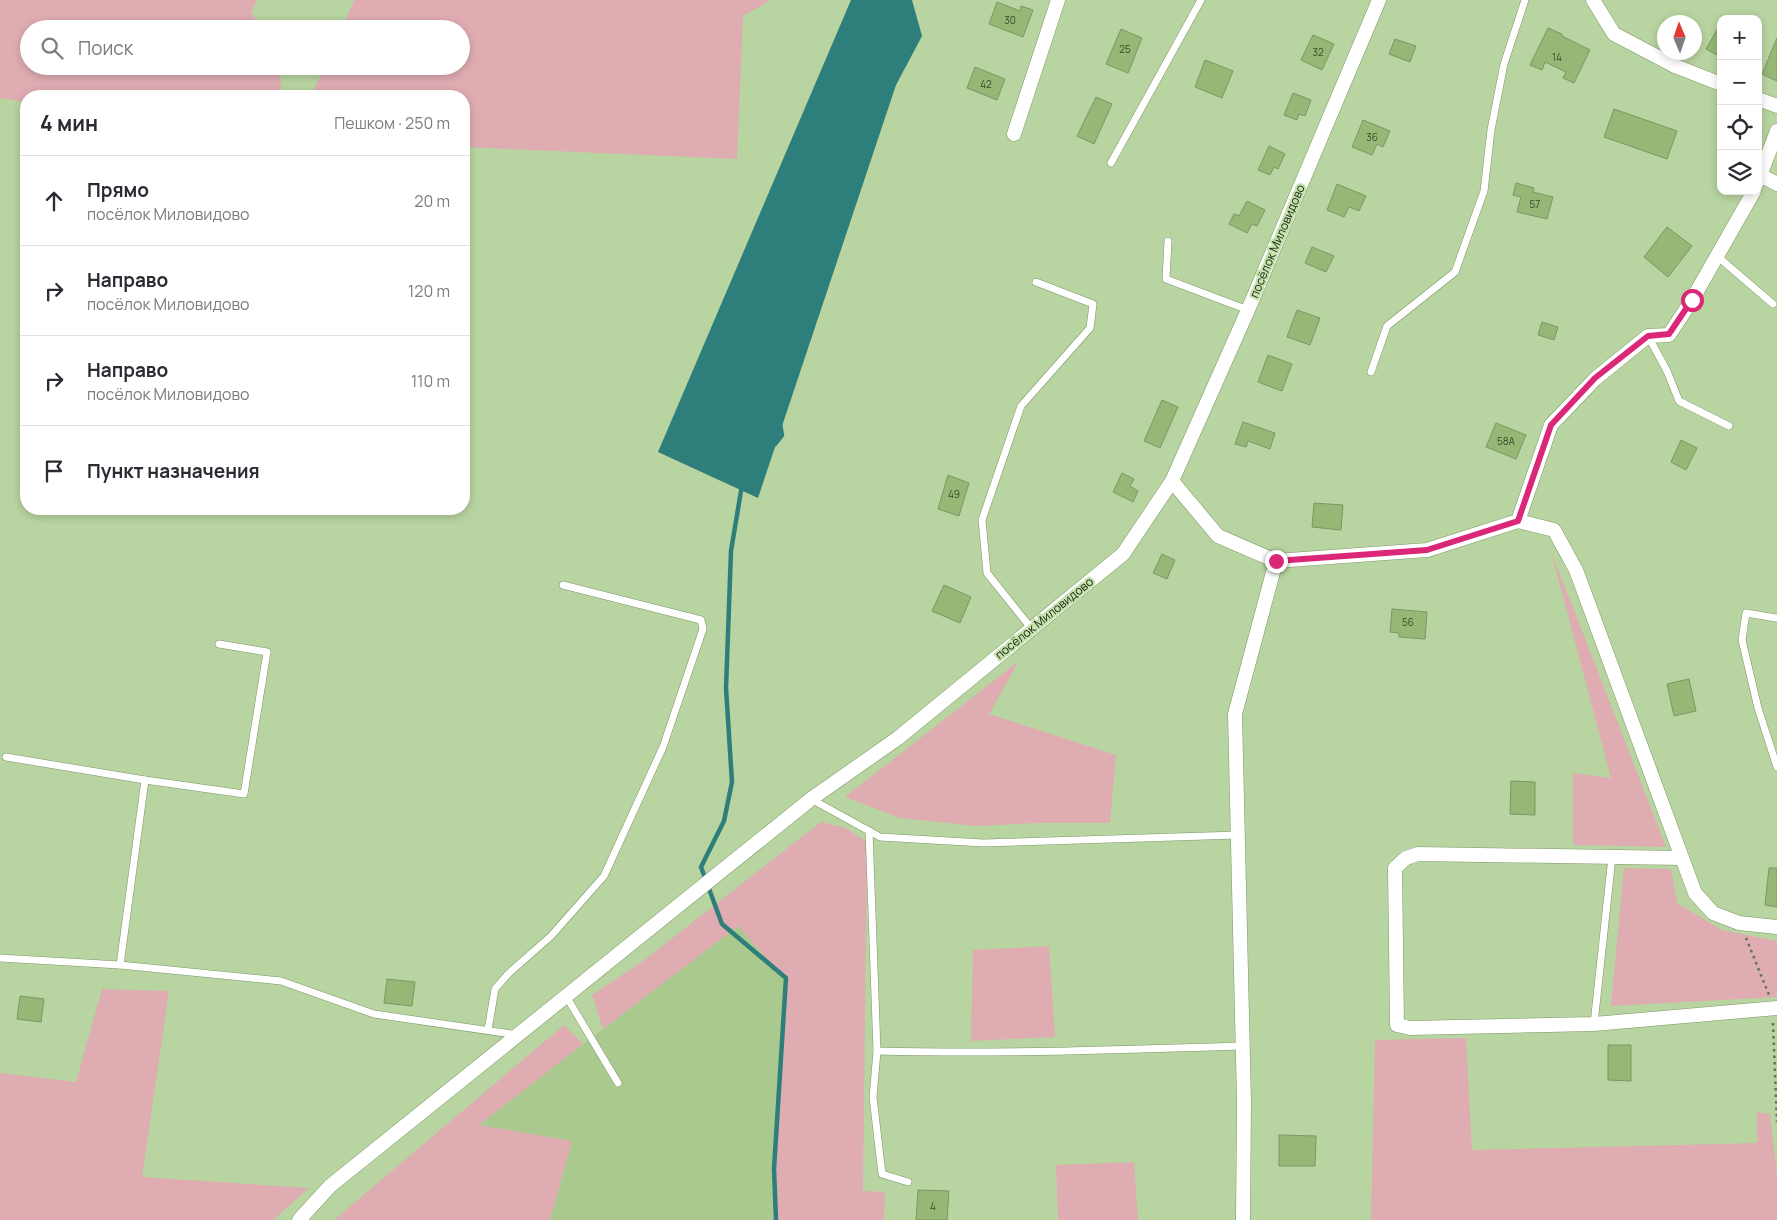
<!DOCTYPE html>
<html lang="ru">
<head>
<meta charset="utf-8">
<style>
  :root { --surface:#fff; --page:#f7f7f7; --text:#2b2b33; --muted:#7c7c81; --line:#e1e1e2 }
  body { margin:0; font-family:Manrope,sans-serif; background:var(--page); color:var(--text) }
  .controls { position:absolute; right:15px; top:15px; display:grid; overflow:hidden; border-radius:10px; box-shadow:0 2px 8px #0003 }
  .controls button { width:45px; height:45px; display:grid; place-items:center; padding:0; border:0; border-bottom:1px solid var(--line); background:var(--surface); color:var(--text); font:25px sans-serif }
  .compass { position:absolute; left:1657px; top:15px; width:45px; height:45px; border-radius:50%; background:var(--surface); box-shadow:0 2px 8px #0003; rotate:358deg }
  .stop { position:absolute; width:15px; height:15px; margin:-11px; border:4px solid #db2777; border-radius:50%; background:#fff }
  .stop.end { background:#db2777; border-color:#fff; box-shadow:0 1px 5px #0008 }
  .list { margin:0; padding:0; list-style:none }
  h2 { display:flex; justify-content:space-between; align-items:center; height:65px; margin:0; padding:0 20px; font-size:21px }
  h2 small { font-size:16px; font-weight:400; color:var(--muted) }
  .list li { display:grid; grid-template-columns:32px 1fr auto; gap:15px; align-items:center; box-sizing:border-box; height:90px; padding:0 20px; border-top:1px solid var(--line) }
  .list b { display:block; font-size:19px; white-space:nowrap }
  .list p { margin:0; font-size:16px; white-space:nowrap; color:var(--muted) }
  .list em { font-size:16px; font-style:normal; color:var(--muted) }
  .icon { flex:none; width:28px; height:28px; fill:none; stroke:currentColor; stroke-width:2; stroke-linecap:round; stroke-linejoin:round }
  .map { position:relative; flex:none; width:1777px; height:1220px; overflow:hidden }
  .search { position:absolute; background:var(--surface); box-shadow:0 2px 8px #0003; left:20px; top:20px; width:450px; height:55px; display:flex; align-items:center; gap:12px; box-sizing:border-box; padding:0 18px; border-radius:28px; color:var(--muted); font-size:19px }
  .panel { position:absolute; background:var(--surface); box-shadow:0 2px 8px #0003; left:20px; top:90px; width:450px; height:425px; border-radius:20px }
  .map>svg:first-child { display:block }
</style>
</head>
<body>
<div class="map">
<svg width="1777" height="1220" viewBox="0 0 1777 1220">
  <rect width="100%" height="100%" fill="#b8d4a0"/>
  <path fill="#aac98f" d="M738 925 786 980 773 1220H550L572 1141 478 1125Z"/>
  <g fill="#dfacb2">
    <path d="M0 0H257L251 13 264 29H29V66H280L281 96H26V102L0 98Z"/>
    <path d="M354 0H771L743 16 737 159 464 147V96H311L325 66H461V29H342Z"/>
    <path d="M1551 551 1666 847 1573 845V773L1611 778Z"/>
    <path d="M1019 661 989 714 1116 755 1110 823H1037L977 826 900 818 845 797Z"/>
    <path d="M821 822 846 828 867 842 863 1191 885 1192 884 1220H773L786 980 738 926 603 1029 592 995 643 961Z"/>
    <path d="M1624 868 1671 869 1677 903 1722 930 1777 941V997L1611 1006Z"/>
    <path d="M1049 946 1055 1037 971 1041 973 950Z"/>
    <path d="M102 989 169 991 142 1177 309 1188 273 1220H0V1073L76 1082Z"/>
    <path d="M564 1025 583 1044 479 1125 572 1141 550 1220H334Z"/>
    <path d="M1466 1038 1472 1150 1757 1143V1112L1770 1114 1777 1175V1220H1371L1375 1040Z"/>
    <path d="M1134 1162 1138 1220H1058L1056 1165Z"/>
  </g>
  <path fill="#2e7e7b" d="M851 0H912L922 36 896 85 758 498 658 452Z"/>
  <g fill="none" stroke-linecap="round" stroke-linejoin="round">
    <g stroke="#2e7e7b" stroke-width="4.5">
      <path d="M775 444 782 435 780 424"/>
      <path d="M742 485 731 551 726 688 732 782 724 821 701 867 722 924 786 978 774 1169 776 1220"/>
    </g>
  </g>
  <g fill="#96b877" stroke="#7c9665">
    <path d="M997 2 1020 11 1021 6 1033 10 1023 37 989 24Z"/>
    <path d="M1721 23V57L1706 49Z"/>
    <path d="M1548 28 1562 34V36L1590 50 1574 83 1563 78 1566 72 1545 62 1542 70 1530 65Z"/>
    <path d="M1121 29 1142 38 1128 73 1106 64Z"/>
    <path d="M1313 35 1334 44 1322 70 1301 60Z"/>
    <path d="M1777 38V81L1762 74Z"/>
    <path d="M1395 39 1416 46 1410 62 1389 54Z"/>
    <path d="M1205 60 1233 71 1222 98 1195 87Z"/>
    <path d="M975 67 1005 79 997 100 967 88Z"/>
    <path d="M1293 93 1311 100 1305 116 1299 114 1297 120 1284 115Z"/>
    <path d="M1096 97 1112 104 1094 144 1077 136Z"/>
    <path d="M1614 109 1677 131 1667 159 1604 137Z"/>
    <path d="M1363 120 1390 131 1383 147 1377 144 1372 155 1352 147Z"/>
    <path d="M1269 146 1285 154 1278 169 1274 167 1270 175 1258 170Z"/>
    <path d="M1516 183 1534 188 1533 192 1553 197 1547 219 1517 212 1521 197 1513 195Z"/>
    <path d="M1337 184 1366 196 1359 211 1349 207 1344 217 1327 210Z"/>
    <path d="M1247 201 1265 210 1257 226 1252 224 1247 233 1229 224 1234 214 1239 216Z"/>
    <path d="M1667 227 1692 246 1668 277 1644 257Z"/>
    <path d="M1312 247 1334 256 1326 272 1305 263Z"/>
    <path d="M1297 310 1320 318 1310 345 1287 337Z"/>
    <path d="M1542 322 1558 327 1554 340 1538 335Z"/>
    <path d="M1268 355 1292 364 1282 391 1258 382Z"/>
    <path d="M1162 400 1178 407 1160 448 1144 441Z"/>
    <path d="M1243 422 1275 433 1270 449 1248 441 1246 447 1235 444Z"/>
    <path d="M1496 423 1526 435 1516 459 1486 447Z"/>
    <path d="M1681 440 1697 448 1686 470 1671 462Z"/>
    <path d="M1122 473 1134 479 1130 486 1138 491 1133 502 1113 492Z"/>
    <path d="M948 475 969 483 959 516 938 509Z"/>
    <path d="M1314 503 1343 505 1341 530 1312 527Z"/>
    <path d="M1162 554 1175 560 1167 579 1153 573Z"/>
    <path d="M944 585 971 597 960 623 932 611Z"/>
    <path d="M1392 609 1427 612 1425 639 1399 637V633L1390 632Z"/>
    <path d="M1689 679 1696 711 1674 716 1667 684Z"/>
    <path d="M1511 781 1535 782V815L1510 814Z"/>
    <path d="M1769 868H1777V907L1765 905Z"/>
    <path d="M387 979 415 982 412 1006 384 1003Z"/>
    <path d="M20 996 44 999 41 1022 17 1019Z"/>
    <path d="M1608 1045H1631V1081L1608 1080Z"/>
    <path d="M1279 1135 1316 1136 1315 1166H1279Z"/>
    <path d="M918 1190 949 1191 947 1220H916Z"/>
  </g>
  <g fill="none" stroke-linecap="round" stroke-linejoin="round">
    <defs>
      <g id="service">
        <path d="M1111 163 1201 0"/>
        <path d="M1168 241 1166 279 1248 310"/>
        <path d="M1717 256 1773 304"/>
        <path d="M1648 336 1667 371 1679 401 1729 426"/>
        <path d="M1371 372 1387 326 1455 272 1484 191 1491 130 1504 64 1525 0"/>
        <path d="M1776 618 1746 613 1742 640 1758 708 1777 767"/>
        <path d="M1031 628 987 573 982 520 1021 406 1090 328 1093 304 1036 282"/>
        <path d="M6 757 145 780"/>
        <path d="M811 799 880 837 983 843 1238 835"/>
        <path d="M869 831 877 1051C999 1054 1120 1050 1242 1046"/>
        <path d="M0 958 120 965 281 981 374 1014 518 1035"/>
        <path d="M120 965 145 780 244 794 267 652 219 644"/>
        <path d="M566 996 618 1083"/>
        <path d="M1594 1024 1612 857"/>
        <path d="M488 1030 495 989 508 974 551 936 604 876 663 747 703 629 701 620 563 585"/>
        <path d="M877 1051 873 1097 882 1174 908 1182"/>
      </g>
      <g id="minor">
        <path d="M1593 0 1614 34 1675 66 1721 84"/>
        <path d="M1758 99 1777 106"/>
        <path d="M1014 134 1058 0"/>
        <path d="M1760 175 1777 184"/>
        <path d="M1758 181 1777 131"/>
        <path d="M1172 481 1218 536 1276 561 1427 550 1518 521 1551 425 1595 379 1648 336 1669 335 1692 300 1754 191"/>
        <path d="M1518 521 1554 530 1576 570 1695 893 1713 913 1739 923 1777 927"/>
        <path d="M1682 858 1418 854 1406 858 1395 868 1397 1025 1410 1028 1594 1024 1777 1008"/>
        <path d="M299 1220 330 1186 811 799 898 738 1123 554 1172 481 1248 310 1379 0"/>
        <path d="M1243 1220 1244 1102 1235 714 1276 561"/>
      </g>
    </defs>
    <use href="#service" stroke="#7d9766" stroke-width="8"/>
    <use href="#minor" stroke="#7d9766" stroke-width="15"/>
    <g stroke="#627451" stroke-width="2.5" stroke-dasharray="2.5 4" stroke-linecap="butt">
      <path d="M1746 938 1769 995"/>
      <path d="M1773 1023 1777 1122"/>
    </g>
    <use href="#service" stroke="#fff" stroke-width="7"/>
    <use href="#minor" stroke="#fff" stroke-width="14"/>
  </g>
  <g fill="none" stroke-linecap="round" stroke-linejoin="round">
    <path stroke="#db2777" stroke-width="6" d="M1276 561 1427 550 1518 521 1551 425 1595 378 1648 336 1669 334 1692 300"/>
  </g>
  <g text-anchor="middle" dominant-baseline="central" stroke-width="4.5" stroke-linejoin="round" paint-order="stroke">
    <g font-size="10" fill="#384829">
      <text x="1010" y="20">30</text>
      <text x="1125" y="49">25</text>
      <text x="1318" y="52">32</text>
      <text x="1557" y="57">14</text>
      <text x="986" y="84">42</text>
      <text x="1372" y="137">36</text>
      <text x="1535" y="204">57</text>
      <text x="1506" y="441">58А</text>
      <text x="954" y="494">49</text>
      <text x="1408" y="622">56</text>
      <text x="933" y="1206">4</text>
    </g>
    <g font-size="12" fill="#19230f" stroke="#c4e1ad">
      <text transform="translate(1277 241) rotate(-67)">посёлок Миловидово</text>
      <text transform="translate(1044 618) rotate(-39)">посёлок Миловидово</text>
    </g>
  </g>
</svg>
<div class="controls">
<button>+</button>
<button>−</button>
<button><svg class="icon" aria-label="locate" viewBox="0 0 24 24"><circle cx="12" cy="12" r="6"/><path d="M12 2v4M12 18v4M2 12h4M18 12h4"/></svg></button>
<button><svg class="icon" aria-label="layers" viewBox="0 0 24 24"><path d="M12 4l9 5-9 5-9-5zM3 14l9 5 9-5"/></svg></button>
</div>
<svg class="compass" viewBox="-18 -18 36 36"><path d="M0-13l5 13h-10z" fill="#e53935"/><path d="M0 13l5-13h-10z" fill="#7c7c81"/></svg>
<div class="stop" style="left:1692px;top:300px"></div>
<div class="stop end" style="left:1276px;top:561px"></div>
<div class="search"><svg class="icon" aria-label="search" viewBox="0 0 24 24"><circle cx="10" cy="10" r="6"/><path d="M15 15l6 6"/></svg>Поиск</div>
<section class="panel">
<h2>4 мин<small>Пешком · 250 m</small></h2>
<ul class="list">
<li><svg class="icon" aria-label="ahead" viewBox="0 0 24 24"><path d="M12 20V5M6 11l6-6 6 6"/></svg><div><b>Прямо</b><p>посёлок Миловидово</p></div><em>20 m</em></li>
<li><svg class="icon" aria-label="right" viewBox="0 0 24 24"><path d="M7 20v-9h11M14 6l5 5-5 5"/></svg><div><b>Направо</b><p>посёлок Миловидово</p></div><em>120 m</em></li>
<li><svg class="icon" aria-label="right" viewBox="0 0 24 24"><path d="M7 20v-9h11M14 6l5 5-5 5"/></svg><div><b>Направо</b><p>посёлок Миловидово</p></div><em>110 m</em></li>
<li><svg class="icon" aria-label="arrive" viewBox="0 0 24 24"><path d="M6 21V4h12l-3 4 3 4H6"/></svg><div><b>Пункт назначения</b></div></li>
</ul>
</section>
</div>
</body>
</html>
